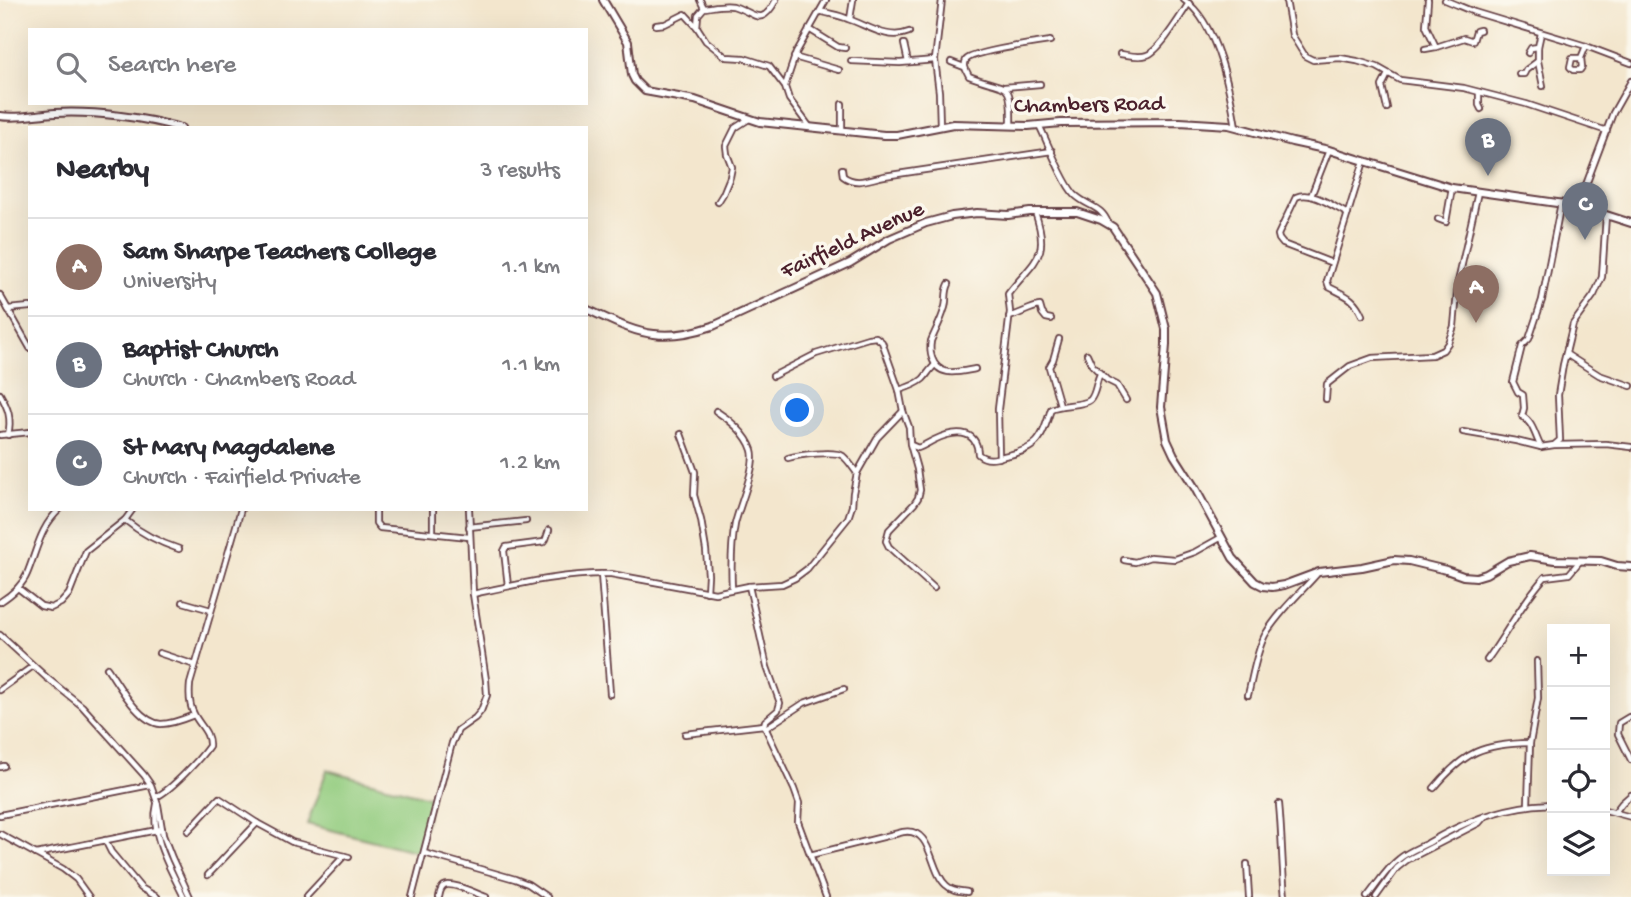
<!DOCTYPE html>
<html lang="en">
<head>
<meta charset="utf-8">
<style>
  :root { --surface:#fff; --page:#f7f7f7; --text:#2b2b33; --muted:#7c7c81; --line:#e1e1e2; --accent:#d1495b }
  body { margin:0; font-family:"Gochi Hand",sans-serif; background:var(--page); color:var(--text) }
  .controls { position:absolute; right:21px; bottom:21px; display:grid; overflow:hidden; border-radius:0px; box-shadow:0 7px 28px #0002 }
  .controls button { width:63px; height:63px; display:grid; place-items:center; padding:0; border:0; border-bottom:2px solid var(--line); background:var(--surface); color:var(--text); font:35px sans-serif }
  .you { position:absolute; left:798px; top:411px; width:24px; height:24px; margin:-18px; border:5px solid #fff; border-radius:50%; background:#1a73e8; box-shadow:0 0 0 10px #1a73e833 }
  .badge { display:grid; place-items:center; width:46px; height:46px; border-radius:50%; background:var(--accent); color:#fff; font-size:23px; font-weight:700 }
  .pin { position:absolute; translate:-50% -58px; filter:drop-shadow(0 2px 4px #0008) }
  .pin::after { content:''; position:absolute; top:37px; width:24px; height:21px; background:inherit; clip-path:polygon(0 0,100% 0,50% 100%) }
  .list { margin:0; padding:0; list-style:none }
  h2 { display:flex; justify-content:space-between; align-items:center; height:91px; margin:0; padding:0 28px; font-size:30px }
  h2 small { font-size:23px; font-weight:400; color:var(--muted) }
  .list li { display:grid; grid-template-columns:46px 1fr auto; gap:21px; align-items:center; box-sizing:border-box; height:98px; padding:0 28px; border-top:2px solid var(--line) }
  .list b { display:block; font-size:26px; white-space:nowrap }
  .list p { margin:0; font-size:23px; white-space:nowrap; color:var(--muted) }
  .list em { font-size:23px; font-style:normal; color:var(--muted) }
  .icon { flex:none; width:38px; height:38px; fill:none; stroke:currentColor; stroke-width:2; stroke-linecap:round; stroke-linejoin:round }
  .map { position:relative; flex:none; width:1631px; height:897px; overflow:hidden }
  .search { position:absolute; background:var(--surface); box-shadow:0 7px 28px #0002; left:28px; top:28px; width:560px; height:77px; display:flex; align-items:center; gap:18px; box-sizing:border-box; padding:0 24px; border-radius:0px; color:var(--muted); font-size:26px }
  .panel { position:absolute; background:var(--surface); box-shadow:0 7px 28px #0002; left:28px; top:126px; width:560px; height:385px; border-radius:0px }
  .map>svg:first-child { display:block }
</style>
</head>
<body>
<div class="map">
<svg width="1631" height="897" viewBox="0 0 1631 897">
  <rect width="100%" height="100%" fill="#fbf7ec"/>
  <filter id="ink" filterUnits="userSpaceOnUse"><feTurbulence type="fractalNoise" baseFrequency=".0143" numOctaves="2"/><feDisplacementMap in="SourceGraphic" scale="14" xChannelSelector="R" yChannelSelector="G"/><feConvolveMatrix kernelMatrix="1 2 1 2 8 2 1 2 1" color-interpolation-filters="sRGB"/></filter>
  <filter id="wash" filterUnits="userSpaceOnUse"><feTurbulence type="fractalNoise" baseFrequency=".00686" numOctaves="4" result="noise"/><feDisplacementMap in="SourceGraphic" scale="28" xChannelSelector="R" yChannelSelector="G"/><feGaussianBlur stdDeviation="1.57" result="paint"/><feColorMatrix in="noise" values="0 0 0 0 0 0 0 0 0 0 0 0 0 0 0 0 0 1.4 0 .05"/><feComposite in="paint" operator="in"/></filter>
  <g filter="url(#wash)">
    <rect width="100%" height="100%" fill="#f3e6cd"/>
    <path fill="#93cc7f" stroke="#6e7655" stroke-width="2" d="M327 770 432 798 418 852 307 824Z"/>
  </g>
  <g filter="url(#ink)">
    <g fill="none" stroke-linecap="round" stroke-linejoin="round">
      <defs>
        <g id="minor">
          <path d="M700 0 704 8"/>
          <path d="M776 0C761 29 754 12 733 6 724 4 713 7 704 8L698 15 697 27 706 41 726 57 744 58 769 66 785 87 789 99 809 126"/>
          <path d="M1184 0C1217 22 1230 90 1236 127"/>
          <path d="M1286 0 1292 35 1305 56 1313 60 1340 58 1357 61 1377 67 1400 80 1464 88 1526 104 1607 131"/>
          <path d="M1428 0 1426 26 1436 47 1464 38 1473 41 1476 31 1480 30"/>
          <path d="M1445 0 1474 12 1586 46 1631 63"/>
          <path d="M820 11C829 14 839 15 848 19 867 25 888 41 909 32"/>
          <path d="M850 19 853 0"/>
          <path d="M656 25 665 24 685 14 696 26"/>
          <path d="M809 29 838 47 845 48"/>
          <path d="M904 44 908 62"/>
          <path d="M1425 49 1436 47"/>
          <path d="M1528 53 1531 48 1538 47 1541 33"/>
          <path d="M1120 54C1128 55 1139 58 1147 55 1160 51 1181 15 1189 3"/>
          <path d="M794 57 839 70"/>
          <path d="M1581 58 1582 67 1580 70H1573L1570 67 1572 58H1581L1586 46"/>
          <path d="M851 61 900 63 935 60"/>
          <path d="M1538 61 1543 86"/>
          <path d="M951 62 964 67"/>
          <path d="M1519 74H1524L1526 70 1538 61V47"/>
          <path d="M785 86 796 53 826 0"/>
          <path d="M1004 87 1040 84"/>
          <path d="M1479 92V105L1481 109"/>
          <path d="M842 104V131"/>
          <path d="M1387 108 1382 86 1388 74"/>
          <path d="M1011 125C1012 78 1007 91 969 76 966 70 963 66 966 60 972 52 1036 43 1050 41"/>
          <path d="M1039 125C1048 143 1063 183 1075 195 1088 207 1102 206 1108 223"/>
          <path d="M940 126 939 92 935 60 942 0"/>
          <path d="M842 169 843 176C856 186 869 179 884 176L1052 151"/>
          <path d="M1311 196 1329 150"/>
          <path d="M718 202 723 194 730 177 732 167 727 154 726 146 735 128 749 119"/>
          <path d="M1578 206 1613 113 1631 81"/>
          <path d="M1438 219 1446 222 1452 188"/>
          <path d="M1332 263 1283 244 1279 239 1278 235 1296 197C1312 190 1334 207 1348 214"/>
          <path d="M949 284C944 294 948 301 944 310 941 321 935 331 931 341 930 347 930 352 932 358 939 378 958 372 975 369"/>
          <path d="M0 295 30 348"/>
          <path d="M8 309 30 307"/>
          <path d="M1362 315C1354 297 1346 296 1329 287L1327 281 1364 161"/>
          <path d="M1009 317C1018 315 1031 307 1040 306L1042 313 1046 318 1051 319"/>
          <path d="M1059 339 1053 360 1049 367 1060 405"/>
          <path d="M1087 354 1092 365 1107 380 1117 385 1126 400"/>
          <path d="M1566 354 1599 375 1631 386"/>
          <path d="M773 376 816 354 868 338 876 337 882 342 899 390 903 411 909 427 910 444 917 469 920 490 918 498 914 504 889 530 886 541 889 547 934 588"/>
          <path d="M899 390C906 388 917 384 923 379 927 375 930 369 935 365"/>
          <path d="M0 394C8 408 12 418 8 435"/>
          <path d="M1326 399 1327 384 1350 366 1372 358 1432 355 1443 350 1448 343 1454 326 1458 282 1478 192"/>
          <path d="M716 411C729 419 747 434 752 450 757 466 739 506 735 524 731 545 731 567 732 589"/>
          <path d="M1463 432 1516 441 1541 447 1554 445 1560 440 1558 395 1563 365 1573 324 1594 295 1602 277 1606 215"/>
          <path d="M681 434 695 472 694 495 701 520 706 550 708 575 707 592"/>
          <path d="M0 435 30 432"/>
          <path d="M911 445 918 448C924 446 928 443 934 440 952 431 977 427 978 454 986 461 995 459 1004 456 1038 449 1041 441 1051 409 1061 404 1083 406 1090 400 1096 394 1096 381 1100 374"/>
          <path d="M1555 445 1606 444 1631 447"/>
          <path d="M1541 447C1535 436 1533 422 1522 416L1524 408 1523 395 1518 392 1513 382 1522 346 1529 339 1542 300 1561 203"/>
          <path d="M788 458C798 455 835 450 843 456 848 460 853 468 857 473"/>
          <path d="M999 458 998 409 1010 312 1008 294C1034 260 1051 258 1035 212"/>
          <path d="M376 509V523L380 528 469 537"/>
          <path d="M125 520C142 534 158 542 179 549"/>
          <path d="M469 527 526 521"/>
          <path d="M433 533V509"/>
          <path d="M1124 560 1135 562 1150 557 1175 559 1195 552 1222 537"/>
          <path d="M601 574 610 694"/>
          <path d="M508 586 504 551 506 547 544 542 546 539 549 530"/>
          <path d="M749 586 767 667 780 703 778 710 765 721 764 725 794 789 799 803 798 822 826 897"/>
          <path d="M18 588 41 606 51 608 61 603 69 594 86 551 125 520 133 509"/>
          <path d="M473 594C519 584 564 573 611 574L715 593 749 586 782 584 795 578 807 569 848 518 852 506 853 493 857 473 877 438 903 411"/>
          <path d="M0 602C11 595 22 586 27 574 37 550 40 527 60 509"/>
          <path d="M183 602 211 610"/>
          <path d="M0 635 47 678 82 706 144 775 151 785 158 805 163 835 172 858 190 897"/>
          <path d="M159 653 195 665"/>
          <path d="M1487 660C1507 633 1522 602 1545 577L1569 574 1580 561"/>
          <path d="M107 668C119 685 139 723 161 724 172 724 184 719 194 715"/>
          <path d="M0 690 33 666"/>
          <path d="M1248 695C1253 675 1256 653 1265 635 1278 613 1299 594 1316 575"/>
          <path d="M1629 717 1619 723 1618 734 1631 760"/>
          <path d="M766 728 804 703 844 689"/>
          <path d="M685 734 764 725"/>
          <path d="M0 767 4 766"/>
          <path d="M1434 788C1465 751 1483 744 1530 743"/>
          <path d="M156 797C171 790 199 760 209 746 210 732 199 725 194 714 189 705 189 694 190 684L241 509"/>
          <path d="M157 804C149 835 171 870 184 897"/>
          <path d="M1279 804C1282 835 1282 866 1285 897"/>
          <path d="M1528 805 1530 743 1538 698 1537 661"/>
          <path d="M1605 810 1631 817"/>
          <path d="M1615 812 1622 803 1631 795"/>
          <path d="M0 815 150 785"/>
          <path d="M188 831 219 798 257 823 292 842 349 857"/>
          <path d="M0 834 63 869 76 879 89 897"/>
          <path d="M105 840 111 852 141 888 157 897"/>
          <path d="M424 853 515 879 528 884 547 897"/>
          <path d="M36 854 162 829"/>
          <path d="M810 855 903 832C933 827 929 870 946 885 952 891 960 891 967 892"/>
          <path d="M1247 864 1249 897"/>
          <path d="M208 875 257 823"/>
          <path d="M306 897 344 856"/>
          <path d="M412 897 452 743 458 730 475 718 481 711 487 695 486 680 473 594 469 509"/>
          <path d="M439 897C440 893 440 889 444 886 451 881 477 894 486 897"/>
          <path d="M1367 897C1377 885 1386 869 1399 859 1407 852 1418 848 1428 843 1466 820 1507 805 1552 804"/>
          <path d="M1376 897 1397 868 1407 860 1479 823 1485 816"/>
        </g>
        <g id="tertiary">
          <path d="M603 0 628 42 632 75 635 81 645 91 695 100 760 122 884 135H897L953 124 1028 126 1061 123 1180 122 1229 125 1292 142 1329 150 1452 188 1578 206 1631 223"/>
          <path d="M0 116C18 119 37 114 55 113 95 111 143 117 181 128"/>
          <path d="M586 309C607 318 631 332 654 334 674 337 695 332 713 326L850 263 889 239 926 223 952 216 977 213 1008 215 1030 212H1077L1101 220 1113 227 1157 293 1166 329V345L1161 407 1167 440 1174 455 1195 488 1233 558 1255 582 1263 586 1272 587 1284 585 1319 572 1362 567 1394 560 1409 561 1446 570 1463 576 1476 577 1486 574 1508 561 1530 556 1555 560 1601 561 1617 566 1631 567"/>
        </g>
      </defs>
      <use href="#minor" stroke="#633d43" stroke-width="8"/>
      <use href="#tertiary" stroke="#633d43" stroke-width="10"/>
      <use href="#minor" stroke="#fff" stroke-width="4.5"/>
      <use href="#tertiary" stroke="#fff" stroke-width="6"/>
    </g>
  </g>
  <g text-anchor="middle" dominant-baseline="central" stroke-width="7" stroke-linejoin="round" paint-order="stroke">
    <g font-size="23" fill="#4a1f2b" stroke="#fbf7ec">
      <text transform="translate(1089 106) rotate(-1)">Chambers Road</text>
      <text transform="translate(853 241) rotate(-25)">Fairfield Avenue</text>
    </g>
  </g>
</svg>
<div class="controls">
<button>+</button>
<button>−</button>
<button><svg class="icon" aria-label="locate" viewBox="0 0 24 24"><circle cx="12" cy="12" r="6"/><path d="M12 2v4M12 18v4M2 12h4M18 12h4"/></svg></button>
<button><svg class="icon" aria-label="layers" viewBox="0 0 24 24"><path d="M12 4l9 5-9 5-9-5zM3 14l9 5 9-5"/></svg></button>
</div>
<div class="you"></div>
<div class="pin badge" style="left:1476px;top:323px;background:#8d6e63">A</div>
<div class="pin badge" style="left:1488px;top:176px;background:#6b7280">B</div>
<div class="pin badge" style="left:1585px;top:240px;background:#6b7280">C</div>
<div class="search"><svg class="icon" aria-label="search" viewBox="0 0 24 24"><circle cx="10" cy="10" r="6"/><path d="M15 15l6 6"/></svg>Search here</div>
<section class="panel">
<h2>Nearby<small>3 results</small></h2>
<ul class="list">
<li><span class="badge" style="background:#8d6e63">A</span><div><b>Sam Sharpe Teachers College</b><p>University</p></div><em>1.1 km</em></li>
<li><span class="badge" style="background:#6b7280">B</span><div><b>Baptist Church</b><p>Church · Chambers Road</p></div><em>1.1 km</em></li>
<li><span class="badge" style="background:#6b7280">C</span><div><b>St Mary Magdalene</b><p>Church · Fairfield Private</p></div><em>1.2 km</em></li>
</ul>
</section>
</div>
</body>
</html>
